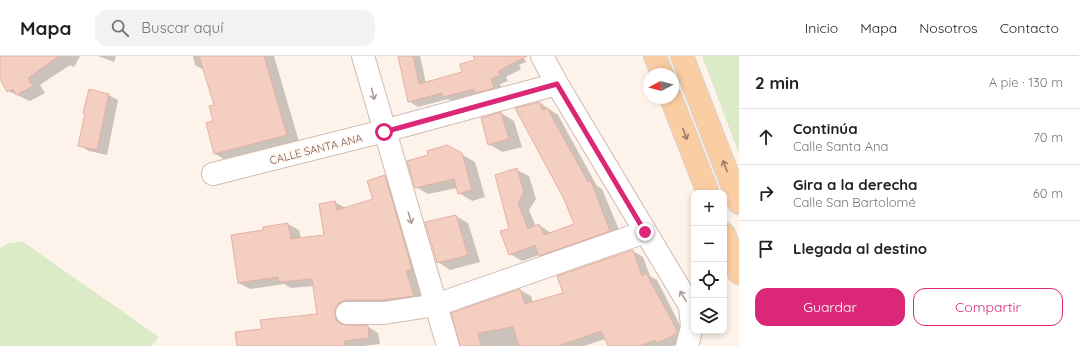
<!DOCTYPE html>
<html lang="es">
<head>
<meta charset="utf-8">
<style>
  :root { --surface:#fff; --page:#f2f2f2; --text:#222; --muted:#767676; --line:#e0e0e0; --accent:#db2777 }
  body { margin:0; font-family:Quicksand,sans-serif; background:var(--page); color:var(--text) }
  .controls { position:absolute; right:12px; bottom:12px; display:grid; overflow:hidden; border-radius:8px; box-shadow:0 2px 6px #0003 }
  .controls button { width:36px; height:36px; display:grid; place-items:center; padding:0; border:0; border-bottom:1px solid var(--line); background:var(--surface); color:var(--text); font:20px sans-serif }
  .compass { position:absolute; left:643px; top:12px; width:36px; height:36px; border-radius:50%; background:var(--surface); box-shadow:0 2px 6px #0003; rotate:263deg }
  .stop { position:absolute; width:12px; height:12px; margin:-9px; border:3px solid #db2777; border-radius:50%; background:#fff }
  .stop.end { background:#db2777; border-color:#fff; box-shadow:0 1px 4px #0008 }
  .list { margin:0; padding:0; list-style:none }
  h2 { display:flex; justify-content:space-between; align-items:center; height:52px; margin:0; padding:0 16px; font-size:17px }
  h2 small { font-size:13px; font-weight:400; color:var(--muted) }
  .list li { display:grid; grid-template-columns:26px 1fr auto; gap:12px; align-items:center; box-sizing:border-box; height:56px; padding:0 16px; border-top:1px solid var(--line) }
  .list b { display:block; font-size:15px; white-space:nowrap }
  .list p { margin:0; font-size:13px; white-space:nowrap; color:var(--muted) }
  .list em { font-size:13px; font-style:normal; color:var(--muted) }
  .actions { display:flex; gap:8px; padding:12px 16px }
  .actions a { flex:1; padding:9px 0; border:1px solid var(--accent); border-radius:12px; text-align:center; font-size:14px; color:var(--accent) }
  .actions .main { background:var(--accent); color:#fff }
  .icon { flex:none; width:22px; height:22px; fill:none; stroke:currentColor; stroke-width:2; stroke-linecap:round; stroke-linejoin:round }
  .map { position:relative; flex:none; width:739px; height:290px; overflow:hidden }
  header { display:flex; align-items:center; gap:24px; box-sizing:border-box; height:56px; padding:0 20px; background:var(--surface); border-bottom:1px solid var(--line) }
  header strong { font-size:19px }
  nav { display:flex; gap:22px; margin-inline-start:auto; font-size:14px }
  .search { width:280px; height:36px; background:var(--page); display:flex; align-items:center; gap:10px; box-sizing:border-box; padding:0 14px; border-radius:12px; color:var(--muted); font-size:15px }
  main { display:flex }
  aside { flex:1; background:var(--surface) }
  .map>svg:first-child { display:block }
</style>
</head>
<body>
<header>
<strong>Mapa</strong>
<div class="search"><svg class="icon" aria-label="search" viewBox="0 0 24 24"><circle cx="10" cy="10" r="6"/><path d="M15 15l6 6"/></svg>Buscar aquí</div>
<nav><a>Inicio</a><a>Mapa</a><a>Nosotros</a><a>Contacto</a></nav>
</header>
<main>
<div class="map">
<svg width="739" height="290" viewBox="0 0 739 290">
  <rect width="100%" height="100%" fill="#fdf3ea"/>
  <g fill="#dbebc8">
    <path d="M702 0H739V98Z"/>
    <path d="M23 186 159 281 152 290H0V192L9 187Z"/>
  </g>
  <g fill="#0003">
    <path d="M0 0H80L74 11 70 9 40 29 45 37 30 45 8 35 0 21Z"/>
    <path d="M98 0H116L114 6Z"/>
    <path d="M193 0H274L299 86 227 105 214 97 215 49 204 14 195 9Z"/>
    <path d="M399 0H420L426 27 463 17 476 5 474 0H523L526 6 519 9 521 13 506 21 508 25 500 28 503 37 453 46 448 43 418 51 409 45Z"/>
    <path d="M108 39 118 44 107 99 89 95 79 89 86 57Z"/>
    <path d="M540 47 558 59 597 130 602 133 622 181 552 206 539 199 522 205 510 198V174L517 114 529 120 536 143 529 154 536 171 539 169 551 177 575 168Z"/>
    <path d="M501 57 514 65 522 91 502 96 489 88Z"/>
    <path d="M447 90 475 106 485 141 472 145 459 137 457 132 428 138 416 131Z"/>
    <path d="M385 120 396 126 424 246 345 264 347 270H367L378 277 380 288 363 290H238L318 259 314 230 291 232 284 228 250 233 239 227 265 175 264 171 288 168 299 174 301 183 325 180 335 146 346 152 375 144Z"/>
    <path d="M456 160 468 167 480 206 450 214 438 206Z"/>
    <path d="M633 195 643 201 650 220 657 224 687 283 672 290H609L605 283 584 290H461L453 258 520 234 531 240 533 247 564 237Z"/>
  </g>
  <g fill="#f3cec1" stroke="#e5b1a2">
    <path d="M0 0H59L28 22 33 30 16 39 13 33 7 36 0 23Z"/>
    <path d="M199 0H264L287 79 214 98 206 67 213 65 209 50 214 49Z"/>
    <path d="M398 0H413L419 28 462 16 460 8 475 4 473 0H527L498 15 500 19 491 23 494 32 475 37 474 33 443 41 442 37 408 46Z"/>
    <path d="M89 33 109 38 97 94 78 90 85 57H83Z"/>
    <path d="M540 46 542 54 547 52 588 126 591 125 610 175 539 200 535 189 509 199 500 175 509 173 495 119 517 112 524 136 518 147 528 173 539 168 544 179 574 168 564 143 515 52Z"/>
    <path d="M501 56 509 83 488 89 481 62Z"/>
    <path d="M447 89 462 97 472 134 458 138 454 123 415 132 407 105 428 99 427 95Z"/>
    <path d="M385 119 412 213 406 215 414 240 383 244H347L340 246 336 251 335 257 336 264 341 268 347 269 368 270 369 282 344 285 345 290H237L235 276 262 273 260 264 317 258 312 223 279 226 278 221 238 227 231 179 263 174V171L288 167 291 183 324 179 319 148 335 145 337 154 373 143 367 125Z"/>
    <path d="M456 159 468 199 437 207 425 166Z"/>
    <path d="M633 194 642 220 646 217 678 276 671 281 656 287 655 284 640 290H608L601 275 558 290H519L513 271 478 277 481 290H460L451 257 520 233 525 248 563 237 557 220Z"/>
  </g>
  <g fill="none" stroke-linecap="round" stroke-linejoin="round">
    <defs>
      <g id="minor">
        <path d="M363 0 448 290"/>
        <path d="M542 0 557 28 690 250 692 271 687 290"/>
        <path d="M213 118 384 75 557 28"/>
        <path d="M347 257H384L436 249 645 176"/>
      </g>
      <g id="major">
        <path d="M655 0 662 18"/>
        <path d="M682 0 739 147"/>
        <path d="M671 42 708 137"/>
        <path d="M724 178 739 217"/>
      </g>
    </defs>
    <use href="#minor" stroke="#d2bbb2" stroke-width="24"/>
    <use href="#major" stroke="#d9d0cd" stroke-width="24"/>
    <use href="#minor" stroke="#fff" stroke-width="22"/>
    <use href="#major" stroke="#fbcda3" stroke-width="22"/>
  </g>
  <defs><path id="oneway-shaft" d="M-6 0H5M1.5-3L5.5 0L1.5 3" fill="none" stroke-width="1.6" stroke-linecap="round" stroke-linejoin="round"/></defs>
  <g stroke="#af9a94">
    <use href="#oneway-shaft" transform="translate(373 38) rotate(75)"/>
    <use href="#oneway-shaft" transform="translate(410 162) rotate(73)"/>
    <use href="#oneway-shaft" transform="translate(683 240) rotate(-121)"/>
  </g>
  <g stroke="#a07a66">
    <use href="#oneway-shaft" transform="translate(685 78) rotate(69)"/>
    <use href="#oneway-shaft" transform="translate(725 110) rotate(-111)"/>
  </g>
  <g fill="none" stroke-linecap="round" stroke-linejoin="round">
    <path stroke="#db2777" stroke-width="5" d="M384 76 557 28 645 176"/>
  </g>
  <g text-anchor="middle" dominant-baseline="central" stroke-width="3.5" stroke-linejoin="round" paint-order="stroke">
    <g font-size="11" fill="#79564c" stroke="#fff7f1">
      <text transform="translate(316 93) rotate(-14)">CALLE SANTA ANA</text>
    </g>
  </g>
</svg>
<div class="controls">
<button>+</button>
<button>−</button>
<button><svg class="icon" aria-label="locate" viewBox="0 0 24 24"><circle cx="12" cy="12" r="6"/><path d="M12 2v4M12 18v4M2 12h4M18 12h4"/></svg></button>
<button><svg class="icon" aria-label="layers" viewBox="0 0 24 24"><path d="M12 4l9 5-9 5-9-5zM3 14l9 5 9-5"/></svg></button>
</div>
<svg class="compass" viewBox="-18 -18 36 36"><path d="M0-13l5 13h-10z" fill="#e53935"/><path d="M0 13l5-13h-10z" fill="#767676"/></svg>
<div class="stop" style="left:384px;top:76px"></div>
<div class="stop end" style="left:645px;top:176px"></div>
</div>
<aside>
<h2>2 min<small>A pie · 130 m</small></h2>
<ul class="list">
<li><svg class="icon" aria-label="ahead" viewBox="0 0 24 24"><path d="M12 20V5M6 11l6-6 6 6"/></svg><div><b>Continúa</b><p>Calle Santa Ana</p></div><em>70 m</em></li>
<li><svg class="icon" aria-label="right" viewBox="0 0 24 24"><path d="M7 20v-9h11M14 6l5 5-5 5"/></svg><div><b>Gira a la derecha</b><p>Calle San Bartolomé</p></div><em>60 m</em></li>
<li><svg class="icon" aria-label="arrive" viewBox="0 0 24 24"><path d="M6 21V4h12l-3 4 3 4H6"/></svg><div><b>Llegada al destino</b></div></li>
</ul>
<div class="actions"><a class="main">Guardar</a><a>Compartir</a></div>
</aside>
</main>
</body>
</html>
